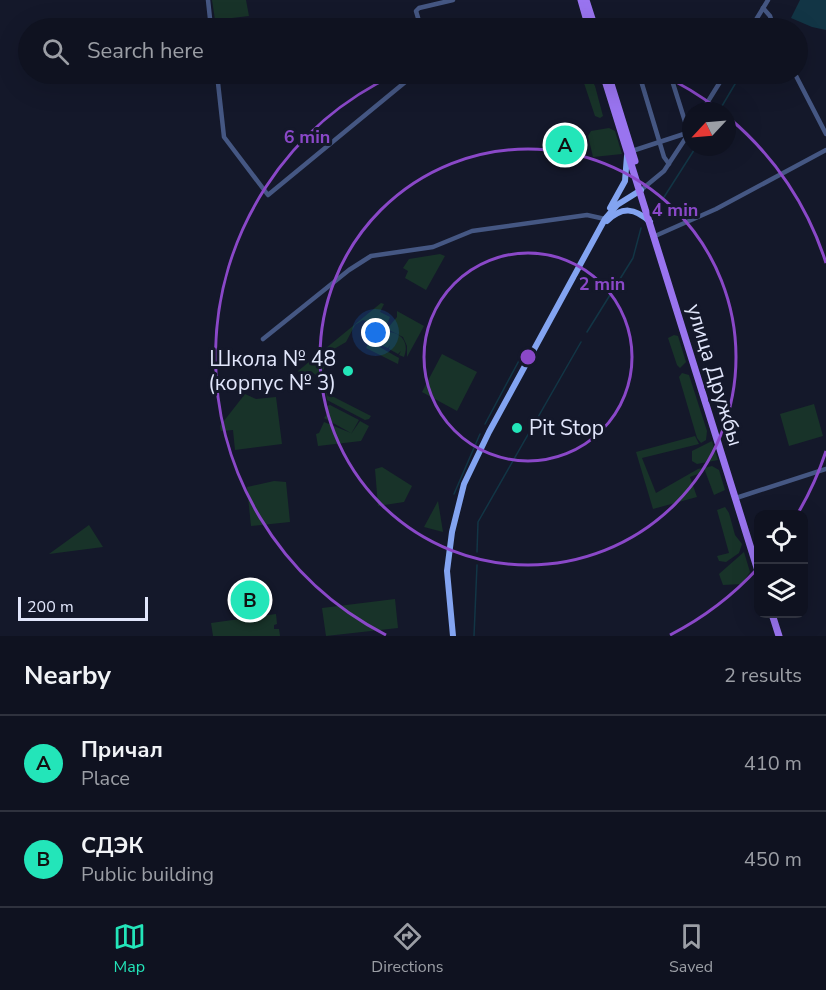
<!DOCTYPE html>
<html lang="en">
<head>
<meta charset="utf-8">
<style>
  :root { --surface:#0f1220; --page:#181b29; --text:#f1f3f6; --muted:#9b9ea5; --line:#2f323e; --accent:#23e5b9 }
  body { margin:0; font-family:"Nunito Sans",sans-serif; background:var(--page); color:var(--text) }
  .controls { position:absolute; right:18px; bottom:18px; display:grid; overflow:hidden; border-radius:12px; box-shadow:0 6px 24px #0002 }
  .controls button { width:54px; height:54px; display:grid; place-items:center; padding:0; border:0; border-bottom:2px solid var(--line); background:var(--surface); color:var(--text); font:30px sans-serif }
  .compass { position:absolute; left:682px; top:102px; width:54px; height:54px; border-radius:50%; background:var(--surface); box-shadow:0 6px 24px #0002; rotate:244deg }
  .scale { position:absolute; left:18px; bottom:15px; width:130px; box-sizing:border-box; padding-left:6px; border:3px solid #e1e6fb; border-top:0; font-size:16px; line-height:21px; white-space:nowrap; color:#e1e6fb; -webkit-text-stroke:4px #14182a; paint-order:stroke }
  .you { position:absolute; left:376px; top:333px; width:21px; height:21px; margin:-15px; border:4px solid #fff; border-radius:50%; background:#1a73e8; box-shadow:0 0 0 9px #1a73e833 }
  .badge { display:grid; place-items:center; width:39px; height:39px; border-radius:50%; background:var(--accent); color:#111; font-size:20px; font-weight:700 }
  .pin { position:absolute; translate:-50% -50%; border:3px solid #fff; box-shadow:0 2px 6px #0006 }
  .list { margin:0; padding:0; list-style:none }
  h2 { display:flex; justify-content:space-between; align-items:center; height:78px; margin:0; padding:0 24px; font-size:26px }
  h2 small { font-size:20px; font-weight:400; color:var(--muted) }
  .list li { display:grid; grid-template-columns:39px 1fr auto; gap:18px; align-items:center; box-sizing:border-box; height:96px; padding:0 24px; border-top:2px solid var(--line) }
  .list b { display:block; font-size:22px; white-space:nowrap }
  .list p { margin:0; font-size:20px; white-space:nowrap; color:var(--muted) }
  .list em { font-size:20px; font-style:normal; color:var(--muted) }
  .icon { flex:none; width:33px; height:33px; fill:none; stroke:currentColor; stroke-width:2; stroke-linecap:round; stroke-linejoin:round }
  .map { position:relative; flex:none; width:826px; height:636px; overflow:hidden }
  .search { position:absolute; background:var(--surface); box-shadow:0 6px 24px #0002; left:18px; right:18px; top:18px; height:66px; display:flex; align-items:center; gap:15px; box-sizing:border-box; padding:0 21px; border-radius:33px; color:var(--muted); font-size:22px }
  .sheet { height:270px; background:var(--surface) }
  nav { display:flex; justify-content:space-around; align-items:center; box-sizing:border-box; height:84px; border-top:2px solid var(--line); background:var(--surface); font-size:16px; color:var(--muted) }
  nav a { display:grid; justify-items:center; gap:3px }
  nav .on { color:var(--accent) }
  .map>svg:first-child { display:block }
</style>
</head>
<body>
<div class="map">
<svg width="826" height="636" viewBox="0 0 826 636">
  <rect width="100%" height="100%" fill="#14182a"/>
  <g fill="#183329">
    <path d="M212 0H246L249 16 215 20Z"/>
    <path d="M581 74H588L595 86 603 116 600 118 595 116Z"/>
    <path d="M609 128 615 131 622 154 593 157 588 136 591 131Z"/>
    <path d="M440 254 445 256 426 290 405 278 408 271 403 268 409 259Z"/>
    <path d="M381 303 384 304 380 312 390 317 386 326 381 327 363 320 355 325 346 342 334 349 319 378 311 371 300 374 298 371Z"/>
    <path d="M397 311 424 326 407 357V346L403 337 387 329 397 317Z"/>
    <path d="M366 324 382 333 376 345 399 358 398 364 366 348 375 333 362 326Z"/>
    <path d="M386 332C401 331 410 343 404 357L399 355 401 351 398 354 389 349 390 345 388 348 381 345Z"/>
    <path d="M674 335 678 336 686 362 680 368 677 365 668 338Z"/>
    <path d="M442 354 477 372 457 411 422 392Z"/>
    <path d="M682 373 689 375 707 431 706 440 701 443 697 438 679 377Z"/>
    <path d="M326 393 371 416 369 419 365 420 327 400Z"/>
    <path d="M245 394 256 399 276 397 282 444 235 450 233 430 221 431 220 426Z"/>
    <path d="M814 404 823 436 789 446 780 414Z"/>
    <path d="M330 405 359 420 351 434 360 421 369 426 361 441 318 446 316 434 319 433 324 422 351 433 324 418 328 413 327 406Z"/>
    <path d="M695 436 699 444 642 458 656 493 698 469 702 468 703 472 690 477 697 497 653 509 636 452Z"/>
    <path d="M712 441 718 460 697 464 692 461V451Z"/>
    <path d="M712 466 719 470 725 490 714 495 704 468Z"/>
    <path d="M382 467 412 486 404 502 378 506 375 469Z"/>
    <path d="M274 481 286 482 290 522 251 526 247 487Z"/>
    <path d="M438 501 443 532 424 527Z"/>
    <path d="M725 507 729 513 735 535 742 544 739 553 726 562 719 561 717 556 729 553 717 510Z"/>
    <path d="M89 525 103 547 49 554Z"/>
    <path d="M744 552 750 572 742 584 723 585 719 574Z"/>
    <path d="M395 599 398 628 326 636 322 608Z"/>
    <path d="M276 614 277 624 274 625V629H279L280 636H213L211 623Z"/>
  </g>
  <path fill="#123545" d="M800 0H826V30L812 27 791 18Z"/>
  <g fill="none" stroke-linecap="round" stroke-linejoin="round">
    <g stroke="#123545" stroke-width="1.5">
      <path d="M767 28 768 26"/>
      <path d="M719 111 741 74"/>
      <path d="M659 205 696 147"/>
      <path d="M587 332 633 258 641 228"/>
      <path d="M485 424 522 355"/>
      <path d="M454 494 480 434"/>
      <path d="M477 552 478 522 581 342"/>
      <path d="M474 636 477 565"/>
    </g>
    <g stroke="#455783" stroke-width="4.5">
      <path d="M208 0 211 28"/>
      <path d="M763 8 770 16 774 28"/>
      <path d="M421 28 416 11 419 8 453 0"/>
      <path d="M751 28 768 0"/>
      <path d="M217 74 224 137 268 195 415 74"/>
      <path d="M639 74 664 157 669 164"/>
      <path d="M670 74 689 134"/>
      <path d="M795 74 826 134"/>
      <path d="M702 111 725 74"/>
      <path d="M632 151 687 133"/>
      <path d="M641 190 664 171 691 130"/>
      <path d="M655 236 716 209 826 150"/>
      <path d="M263 339 349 270 371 256 433 247 472 231 587 215 605 219"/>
      <path d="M736 498 826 469"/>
    </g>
    <g stroke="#83a4f1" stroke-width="6">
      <path d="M610 208 625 181 627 156"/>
      <path d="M607 221C622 206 635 208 650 222"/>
      <path d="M453 636 447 571 452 532 464 484 489 432 605 219 617 205 641 190"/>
    </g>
    <g stroke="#9974ef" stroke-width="7">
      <path d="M581 0 589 28"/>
      <path d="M586 0 595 28"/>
      <path d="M603 74 758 571"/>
      <path d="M608 74 635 161"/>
      <path d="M772 614 779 636"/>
    </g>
  </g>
  <g fill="none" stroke="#8a48c8" stroke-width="3">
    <circle cx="528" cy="357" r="104"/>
    <circle cx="528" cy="357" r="208"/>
    <path d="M826 451A312 312 0 0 1 798 513M758 568A312 312 0 0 1 670 635M386 635A312 312 0 0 1 396 74M660 74A312 312 0 0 1 718 109M729 118A312 312 0 0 1 826 263"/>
  </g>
  <g fill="#23e5b9" stroke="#14182a" stroke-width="2">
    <circle cx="348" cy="371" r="6"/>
    <circle cx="517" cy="428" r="6"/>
  </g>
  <g text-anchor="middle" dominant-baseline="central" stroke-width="6" stroke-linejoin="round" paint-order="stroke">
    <g font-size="21" fill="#e1e6fb" stroke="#14182a" text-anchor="end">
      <text x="336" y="359">Школа № 48<tspan x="336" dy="24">(корпус № 3)</tspan></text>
      <text x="529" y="428" text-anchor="start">Pit Stop</text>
    </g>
    <g font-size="21" fill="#e1e6fb" stroke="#14182a">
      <text transform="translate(715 375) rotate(73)">улица Дружбы</text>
    </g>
  </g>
  <circle cx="528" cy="357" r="9" fill="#8a48c8" stroke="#14182a" stroke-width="3"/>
  <g font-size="18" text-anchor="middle" font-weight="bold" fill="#8a48c8" stroke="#14182a" stroke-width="6" stroke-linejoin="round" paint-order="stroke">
    <text x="307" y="143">6 min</text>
    <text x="675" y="216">4 min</text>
    <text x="602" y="290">2 min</text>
  </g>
</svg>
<div class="controls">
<button><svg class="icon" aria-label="locate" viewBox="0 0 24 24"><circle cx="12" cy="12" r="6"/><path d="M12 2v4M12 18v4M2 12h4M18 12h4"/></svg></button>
<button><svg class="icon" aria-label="layers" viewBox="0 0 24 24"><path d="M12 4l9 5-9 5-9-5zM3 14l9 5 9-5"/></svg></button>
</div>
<svg class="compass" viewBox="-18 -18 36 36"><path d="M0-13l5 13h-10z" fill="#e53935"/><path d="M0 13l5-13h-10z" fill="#9b9ea5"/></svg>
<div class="scale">200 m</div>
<div class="you"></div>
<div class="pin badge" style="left:565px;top:145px">A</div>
<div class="pin badge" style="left:250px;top:600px">B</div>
<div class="search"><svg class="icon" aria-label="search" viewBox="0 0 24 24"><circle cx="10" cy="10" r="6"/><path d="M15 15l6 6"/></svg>Search here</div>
</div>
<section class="sheet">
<h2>Nearby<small>2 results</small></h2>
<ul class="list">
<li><span class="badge">A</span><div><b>Причал</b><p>Place</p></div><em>410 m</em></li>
<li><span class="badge">B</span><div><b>СДЭК</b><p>Public building</p></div><em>450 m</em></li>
</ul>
</section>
<nav>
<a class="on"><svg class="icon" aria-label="map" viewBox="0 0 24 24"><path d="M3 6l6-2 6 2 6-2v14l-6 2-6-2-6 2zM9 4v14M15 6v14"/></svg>Map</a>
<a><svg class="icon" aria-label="directions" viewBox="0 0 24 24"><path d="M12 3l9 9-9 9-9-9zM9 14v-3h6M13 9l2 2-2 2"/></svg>Directions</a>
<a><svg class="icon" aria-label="saved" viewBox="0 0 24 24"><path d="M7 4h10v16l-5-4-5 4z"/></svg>Saved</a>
</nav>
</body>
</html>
